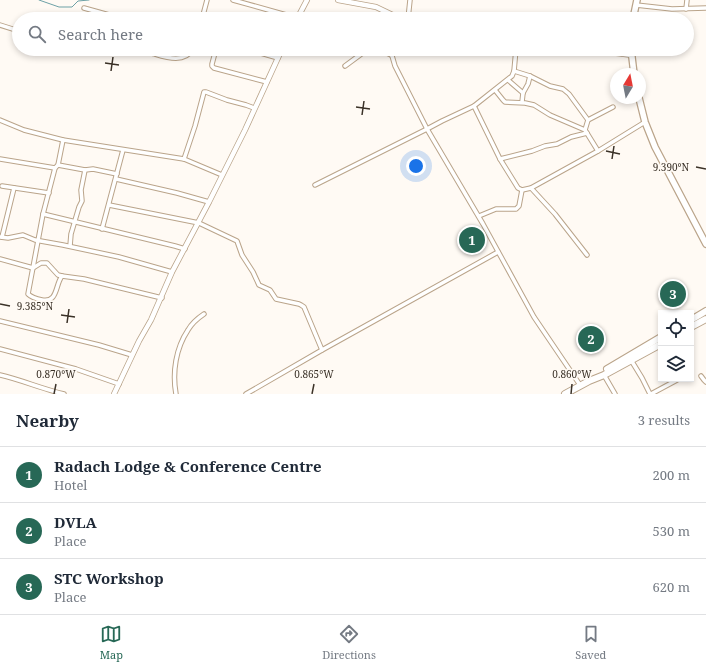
<!DOCTYPE html>
<html lang="en">
<head>
<meta charset="utf-8">
<style>
  :root { --surface:#fff; --page:#f6f6f7; --text:#1f2937; --muted:#747a83; --line:#e0e1e3; --accent:#276856 }
  body { margin:0; font-family:"Noto Serif",serif; background:var(--page); color:var(--text) }
  .controls { position:absolute; right:12px; bottom:12px; display:grid; overflow:hidden; border-radius:0px; box-shadow:0 2px 6px #0003 }
  .controls button { width:36px; height:36px; display:grid; place-items:center; padding:0; border:0; border-bottom:1px solid var(--line); background:var(--surface); color:var(--text); font:20px sans-serif }
  .compass { position:absolute; left:610px; top:68px; width:36px; height:36px; border-radius:50%; background:var(--surface); box-shadow:0 2px 6px #0003; rotate:10deg }
  .you { position:absolute; left:416px; top:166px; width:14px; height:14px; margin:-10px; border:3px solid #fff; border-radius:50%; background:#1a73e8; box-shadow:0 0 0 6px #1a73e833 }
  .badge { display:grid; place-items:center; width:26px; height:26px; border-radius:50%; background:var(--accent); color:#fff; font-size:13px; font-weight:700 }
  .pin { position:absolute; translate:-50% -50%; border:2px solid #fff; box-shadow:0 1px 4px #0006 }
  .list { margin:0; padding:0; list-style:none }
  h2 { display:flex; justify-content:space-between; align-items:center; height:52px; margin:0; padding:0 16px; font-size:17px }
  h2 small { font-size:13px; font-weight:400; color:var(--muted) }
  .list li { display:grid; grid-template-columns:26px 1fr auto; gap:12px; align-items:center; box-sizing:border-box; height:56px; padding:0 16px; border-top:1px solid var(--line) }
  .list b { display:block; font-size:15px; white-space:nowrap }
  .list p { margin:0; font-size:13px; white-space:nowrap; color:var(--muted) }
  .list em { font-size:13px; font-style:normal; color:var(--muted) }
  .icon { flex:none; width:22px; height:22px; fill:none; stroke:currentColor; stroke-width:2; stroke-linecap:round; stroke-linejoin:round }
  .map { position:relative; flex:none; width:706px; height:394px; overflow:hidden }
  .search { position:absolute; background:var(--surface); box-shadow:0 2px 6px #0003; left:12px; right:12px; top:12px; height:44px; display:flex; align-items:center; gap:10px; box-sizing:border-box; padding:0 14px; border-radius:22px; color:var(--muted); font-size:15px }
  .sheet { height:220px; background:var(--surface) }
  nav { display:flex; justify-content:space-around; align-items:center; box-sizing:border-box; height:56px; border-top:1px solid var(--line); background:var(--surface); font-size:11px; color:var(--muted) }
  nav a { display:grid; justify-items:center; gap:2px }
  nav .on { color:var(--accent) }
  .map>svg:first-child { display:block }
</style>
</head>
<body>
<div class="map">
<svg width="706" height="394" viewBox="0 0 706 394">
  <rect width="100%" height="100%" fill="#fffaf4"/>
  <g fill="none" stroke-linecap="round" stroke-linejoin="round">
    <path stroke="#6da1a6" stroke-width="1" d="M39 0 59 7H72L78 1 89 0"/>
    <defs>
      <g id="minor">
        <path d="M233 0 297 18"/>
        <path d="M636 5 672 9 706 8"/>
        <path d="M84 8 120 18"/>
        <path d="M686 9 687 0"/>
        <path d="M202 19 207 0"/>
        <path d="M408 19 410 0"/>
        <path d="M0 25 19 31"/>
        <path d="M80 49C88 51 97 56 104 49"/>
        <path d="M136 49C142 51 149 52 155 54 168 58 185 63 193 49"/>
        <path d="M216 49 212 64V66L214 68 267 82"/>
        <path d="M246 49 278 58"/>
        <path d="M378 49 391 55"/>
        <path d="M390 49 395 66 427 129 483 224 534 317 580 385"/>
        <path d="M345 66 368 49"/>
        <path d="M514 71 530 76 550 86 563 89 569 94 588 120"/>
        <path d="M508 80 523 93"/>
        <path d="M495 90 503 100 505 102 525 103 534 105 550 115 585 130"/>
        <path d="M522 102 523 93 528 84 530 76"/>
        <path d="M474 106 500 159 518 188 522 190 531 188 598 151 645 122"/>
        <path d="M0 120 24 130 63 140 184 159 222 175"/>
        <path d="M63 140 58 165 55 168 43 214 28 294C32 298 37 299 42 300 58 303 55 285 62 276L84 279 162 298"/>
        <path d="M598 151 585 130 588 120 613 107"/>
        <path d="M0 159 55 168"/>
        <path d="M184 159 195 126 204 92H206L227 100 246 105 254 108"/>
        <path d="M500 159 532 151 545 146 557 144 571 137 587 133"/>
        <path d="M58 165 85 170 93 169 117 174"/>
        <path d="M116 179 177 193 209 202"/>
        <path d="M315 185 427 129 442 121 474 106 512 76 514 71 516 49"/>
        <path d="M2 186 49 193"/>
        <path d="M531 188 555 214 587 255"/>
        <path d="M109 205 199 223 237 241 242 255 253 272 259 285 270 290 276 299 299 304 301 305 304 307 322 350"/>
        <path d="M43 214 175 246 185 249"/>
        <path d="M479 216 496 209H516L519 206 522 190"/>
        <path d="M102 229 123 150"/>
        <path d="M0 237 8 238 23 235 35 240 63 245 119 257 172 272"/>
        <path d="M2 237 14 188"/>
        <path d="M70 246 71 234 79 207 82 201 81 190 85 170"/>
        <path d="M0 259 33 268 41 263H47L58 275 62 276"/>
        <path d="M0 321 99 345 132 355"/>
        <path d="M0 349 76 369 119 384"/>
        <path d="M631 360 642 378 650 394"/>
        <path d="M0 375C22 380 42 389 64 394"/>
        <path d="M604 375 615 394"/>
        <path d="M701 376 704 380 706 382"/>
        <path d="M176 394C172 372 176 348 188 330 192 323 198 318 204 314"/>
        <path d="M246 394 322 350 498 252"/>
        <path d="M651 394 677 380"/>
      </g>
      <g id="tertiary">
        <path d="M338 0 376 7 401 19"/>
        <path d="M297 19 307 0"/>
        <path d="M587 49 631 55"/>
        <path d="M114 394 139 341 151 320 172 272 209 202 245 130 282 49"/>
      </g>
      <g id="secondary">
        <path d="M633 19 637 0"/>
        <path d="M631 49 634 74"/>
        <path d="M639 98 645 122 655 147 706 244"/>
      </g>
      <g id="trunk">
        <path d="M691 320 706 311"/>
        <path d="M691 327 706 319"/>
        <path d="M607 369 661 337"/>
        <path d="M565 394 589 381 604 375 661 344"/>
      </g>
    </defs>
    <use href="#minor" stroke="#baa48a" stroke-width="5.5"/>
    <use href="#tertiary" stroke="#baa48a" stroke-width="6"/>
    <use href="#secondary" stroke="#baa48a" stroke-width="8"/>
    <use href="#trunk" stroke="#baa48a" stroke-width="8"/>
    <use href="#minor" stroke="#fff" stroke-width="3.5"/>
    <use href="#tertiary" stroke="#fff" stroke-width="4.5"/>
    <use href="#secondary" stroke="#fff" stroke-width="5.5"/>
    <use href="#trunk" stroke="#fff" stroke-width="6"/>
  </g>
  <path fill="none" stroke="#3b3228" stroke-width="1.5" d="M105 63 119 65M111 71 113 57M356 107 370 109M362 115 364 101M606 151 620 154M612 159 614 146M696 167 706 169M0 304 10 306M61 315 75 317M67 323 69 309M54 394 56 384M312 394 314 384M571 394 572 384"/>
  <g font-size="10" text-anchor="middle" fill="#3b3228" stroke="#fffaf4" stroke-width="3.5" stroke-linejoin="round" paint-order="stroke">
    <text x="671" y="171">9.390°N</text>
    <text x="35" y="310">9.385°N</text>
    <text x="56" y="378">0.870°W</text>
    <text x="314" y="378">0.865°W</text>
    <text x="572" y="378">0.860°W</text>
  </g>
</svg>
<div class="controls">
<button><svg class="icon" aria-label="locate" viewBox="0 0 24 24"><circle cx="12" cy="12" r="6"/><path d="M12 2v4M12 18v4M2 12h4M18 12h4"/></svg></button>
<button><svg class="icon" aria-label="layers" viewBox="0 0 24 24"><path d="M12 4l9 5-9 5-9-5zM3 14l9 5 9-5"/></svg></button>
</div>
<svg class="compass" viewBox="-18 -18 36 36"><path d="M0-13l5 13h-10z" fill="#e53935"/><path d="M0 13l5-13h-10z" fill="#747a83"/></svg>
<div class="you"></div>
<div class="pin badge" style="left:472px;top:240px">1</div>
<div class="pin badge" style="left:591px;top:339px">2</div>
<div class="pin badge" style="left:673px;top:294px">3</div>
<div class="search"><svg class="icon" aria-label="search" viewBox="0 0 24 24"><circle cx="10" cy="10" r="6"/><path d="M15 15l6 6"/></svg>Search here</div>
</div>
<section class="sheet">
<h2>Nearby<small>3 results</small></h2>
<ul class="list">
<li><span class="badge">1</span><div><b>Radach Lodge &amp; Conference Centre</b><p>Hotel</p></div><em>200 m</em></li>
<li><span class="badge">2</span><div><b>DVLA</b><p>Place</p></div><em>530 m</em></li>
<li><span class="badge">3</span><div><b>STC Workshop</b><p>Place</p></div><em>620 m</em></li>
</ul>
</section>
<nav>
<a class="on"><svg class="icon" aria-label="map" viewBox="0 0 24 24"><path d="M3 6l6-2 6 2 6-2v14l-6 2-6-2-6 2zM9 4v14M15 6v14"/></svg>Map</a>
<a><svg class="icon" aria-label="directions" viewBox="0 0 24 24"><path d="M12 3l9 9-9 9-9-9zM9 14v-3h6M13 9l2 2-2 2"/></svg>Directions</a>
<a><svg class="icon" aria-label="saved" viewBox="0 0 24 24"><path d="M7 4h10v16l-5-4-5 4z"/></svg>Saved</a>
</nav>
</body>
</html>
